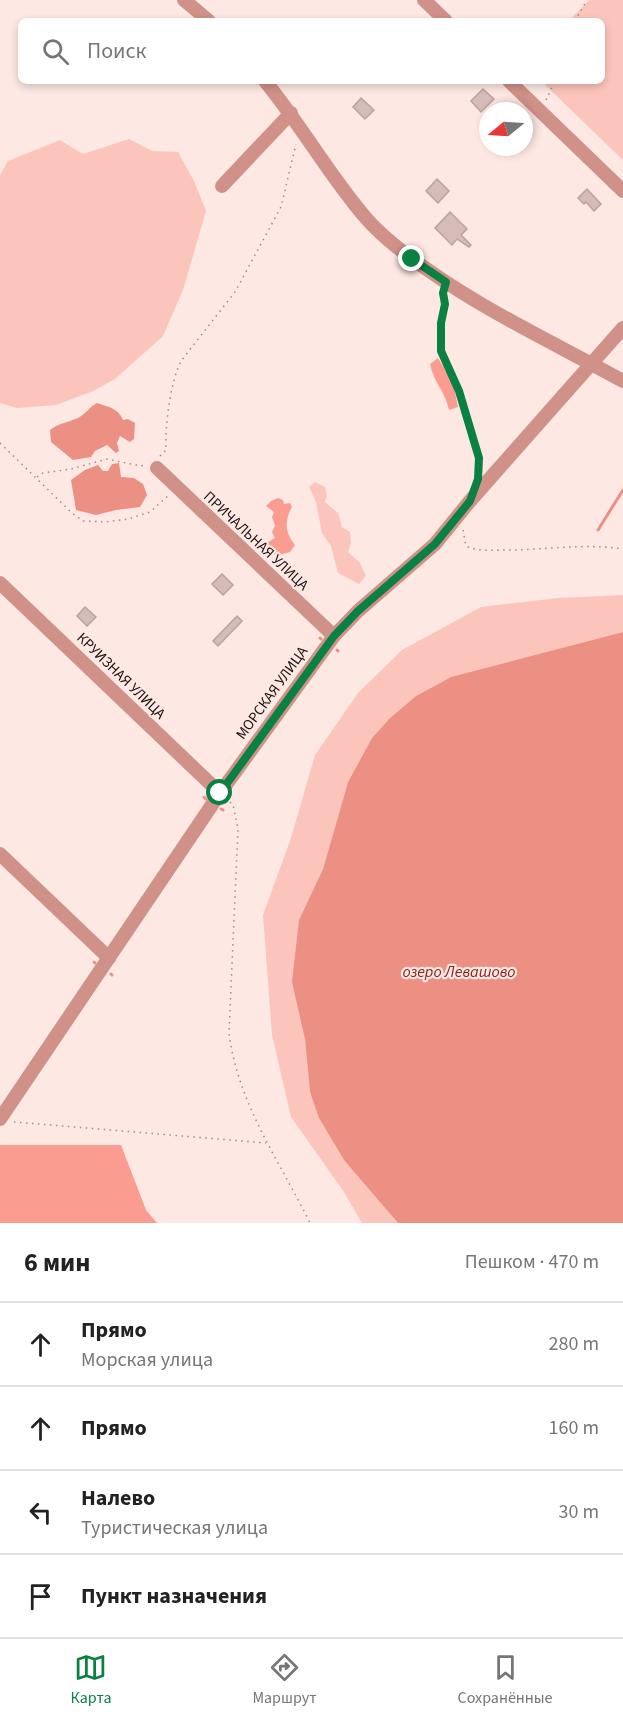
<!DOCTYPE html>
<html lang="ru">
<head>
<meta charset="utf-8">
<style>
  :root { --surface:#fff; --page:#f6f6f6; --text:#222; --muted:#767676; --line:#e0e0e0; --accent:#0b8043 }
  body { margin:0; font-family:"Source Sans 3",sans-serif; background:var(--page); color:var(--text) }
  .compass { position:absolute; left:479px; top:102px; width:54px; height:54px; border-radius:50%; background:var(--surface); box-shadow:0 3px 9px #0003; rotate:252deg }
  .stop { position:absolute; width:18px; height:18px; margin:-14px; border:4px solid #0b8043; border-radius:50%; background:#fff }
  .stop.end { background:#0b8043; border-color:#fff; box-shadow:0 2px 6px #0008 }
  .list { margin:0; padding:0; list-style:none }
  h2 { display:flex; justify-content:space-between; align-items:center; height:78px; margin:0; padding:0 24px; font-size:26px }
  h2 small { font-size:20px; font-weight:400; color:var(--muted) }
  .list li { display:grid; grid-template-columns:39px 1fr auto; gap:18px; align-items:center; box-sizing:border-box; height:84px; padding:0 24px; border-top:2px solid var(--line) }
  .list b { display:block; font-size:22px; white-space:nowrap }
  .list p { margin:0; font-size:20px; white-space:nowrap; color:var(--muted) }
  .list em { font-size:20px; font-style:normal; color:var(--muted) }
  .icon { flex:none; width:33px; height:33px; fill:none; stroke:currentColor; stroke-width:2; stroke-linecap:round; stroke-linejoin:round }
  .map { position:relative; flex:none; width:623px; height:1223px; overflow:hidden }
  .search { position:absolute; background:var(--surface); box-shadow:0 3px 9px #0003; left:18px; right:18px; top:18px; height:66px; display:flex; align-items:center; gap:15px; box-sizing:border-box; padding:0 21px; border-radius:9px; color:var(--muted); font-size:22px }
  .sheet { height:414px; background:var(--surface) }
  nav { display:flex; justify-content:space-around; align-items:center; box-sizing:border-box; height:84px; border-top:2px solid var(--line); background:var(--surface); font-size:16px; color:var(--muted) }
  nav a { display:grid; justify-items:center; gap:3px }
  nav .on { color:var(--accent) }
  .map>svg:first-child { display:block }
</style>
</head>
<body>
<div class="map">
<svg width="623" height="1223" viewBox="0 0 623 1223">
  <rect width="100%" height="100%" fill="#fde8e4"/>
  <g fill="#fcc5bc">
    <path d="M589 0H623V160L541 81H602V21H569Z"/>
    <path d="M129 139 152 151 178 152 194 181 206 211 183 290 163 336 115 379 93 391 56 405 17 408 0 403V175L8 161 60 140 83 154Z"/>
    <path d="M315 482 325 487 327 495 325 502 338 513 342 527 350 532 351 543 348 552 360 563 366 576 359 584 338 573 331 546 322 533 316 502 309 487Z"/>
    <path d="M623 595V632L451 677 416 696 389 719 372 738 348 782 323 869 299 920 305 1039 310 1092 391 1215 398 1223H362L344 1192 291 1117 272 1035 263 915 291 838 315 755 358 693 402 650 481 607 558 598Z"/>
  </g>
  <g fill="#fa9c90">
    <path d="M438 358 453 383 458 407 449 410C445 391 434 383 430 364Z"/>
    <path d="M278 498 283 500 284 504 290 503 292 507C284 521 285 533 295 545L290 552 279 555 262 552 263 545 275 538 272 532 275 526 272 517 274 512 266 506 271 501Z"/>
    <path d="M0 1145H121L146 1210 157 1223H0Z"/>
  </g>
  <g fill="#ed9084">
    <path d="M97 403C109 407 118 408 123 420L128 419 135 423 134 439 130 442 120 436 117 443 119 451 116 453 107 445 95 451 91 457 73 460 51 442 50 430C60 422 68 423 78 418 86 414 89 407 97 403Z"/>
    <path d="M119 463 121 477 134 478 143 484 147 495 140 507 116 510 96 515 76 510 71 480 85 470 98 465 103 471H108L112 464Z"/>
    <path d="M623 632V1223H398L344 1160 319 1118 310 1092 305 1039 292 982 299 920 323 869 348 782 372 738 389 719 416 696 451 677Z"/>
  </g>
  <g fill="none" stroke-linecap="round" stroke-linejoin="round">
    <g stroke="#ed9084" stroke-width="3">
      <path d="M598 530 623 490"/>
      <path d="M320 638 321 639"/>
      <path d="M337 650 338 651"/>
      <path d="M204 797 206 799"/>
      <path d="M221 809 223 810"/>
      <path d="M94 962 95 963"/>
      <path d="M111 974 112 975"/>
    </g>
  </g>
  <g fill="#d6bcb8" stroke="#bca29e" stroke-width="1.5">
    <path d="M483 89 494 99 481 112 471 101Z"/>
    <path d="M361 98 374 110 365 119 353 107Z"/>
    <path d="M437 179 449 191 438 203 426 191Z"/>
    <path d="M587 189 601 204 594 211 586 202 584 204 578 198Z"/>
    <path d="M450 212 467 229 461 235 471 245 469 247 457 239 452 245 435 228Z"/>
    <path d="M222 574 233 585 223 595 212 584Z"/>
    <path d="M85 607 96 617 87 626 77 616Z"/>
    <path d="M237 616 242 621 218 646 213 641Z"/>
  </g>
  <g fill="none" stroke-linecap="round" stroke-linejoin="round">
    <g stroke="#9d8d8a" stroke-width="1.5" stroke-dasharray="1.5 4.5" stroke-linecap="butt">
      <path d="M575 21 587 0"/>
      <path d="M546 100 555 81"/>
      <path d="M443 295C448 315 436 333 442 354 445 366 453 377 458 388 465 404 481 458 479 474"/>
      <path d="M0 443 72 513 83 521 105 522 128 519 150 512 169 495"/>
      <path d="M160 456 166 450C165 426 170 383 181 361L235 292 281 207 296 144"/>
      <path d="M37 477 43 473 71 469 107 459 140 466 145 465"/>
      <path d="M463 530 466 546C479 552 493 550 507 550 545 550 585 543 623 549"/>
      <path d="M230 802 233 805 238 829 229 1033C238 1104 279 1160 310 1223"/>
      <path d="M14 1122 266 1143"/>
    </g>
    <g stroke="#d09188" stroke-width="14">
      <path d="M184 0 209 21"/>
      <path d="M424 0 446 21"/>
      <path d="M265 81C301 125 329 175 365 217 383 238 406 255 428 270 489 313 558 345 623 381"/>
      <path d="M509 81 623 191"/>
      <path d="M222 186 291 113"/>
      <path d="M157 468 334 636"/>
      <path d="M0 583 220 793"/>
      <path d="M0 854 109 958"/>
      <path d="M0 1119 220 793 334 636 358 611 435 544 470 501 623 328"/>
    </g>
  </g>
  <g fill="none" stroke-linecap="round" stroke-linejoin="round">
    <path stroke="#0b8043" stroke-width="8" d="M220 793 334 636 358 611 435 544 470 501 478 479 479 458 459 391 441 351V323L445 304 443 293 446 282 412 259"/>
  </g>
  <g text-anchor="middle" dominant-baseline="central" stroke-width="4.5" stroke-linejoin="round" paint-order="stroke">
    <g font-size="15" fill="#1d1412" stroke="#fde8e4">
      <text transform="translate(256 541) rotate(43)">ПРИЧАЛЬНАЯ УЛИЦА</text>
      <text transform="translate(121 676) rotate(44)">КРУИЗНАЯ УЛИЦА</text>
      <text transform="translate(272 693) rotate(-54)">МОРСКАЯ УЛИЦА</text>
    </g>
    <g font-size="16" font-style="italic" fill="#891d18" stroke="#fde8e4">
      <text x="459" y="972">озеро Левашово</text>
    </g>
  </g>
</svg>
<svg class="compass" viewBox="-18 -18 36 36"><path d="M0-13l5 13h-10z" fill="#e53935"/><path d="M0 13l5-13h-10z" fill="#767676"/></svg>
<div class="stop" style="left:220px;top:793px"></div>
<div class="stop end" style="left:412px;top:259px"></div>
<div class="search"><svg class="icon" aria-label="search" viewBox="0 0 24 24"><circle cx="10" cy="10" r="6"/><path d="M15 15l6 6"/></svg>Поиск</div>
</div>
<section class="sheet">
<h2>6 мин<small>Пешком · 470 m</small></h2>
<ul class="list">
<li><svg class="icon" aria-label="ahead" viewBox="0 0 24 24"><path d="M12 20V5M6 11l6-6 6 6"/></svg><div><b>Прямо</b><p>Морская улица</p></div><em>280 m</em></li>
<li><svg class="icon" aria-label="ahead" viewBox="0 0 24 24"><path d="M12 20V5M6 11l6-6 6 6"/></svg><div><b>Прямо</b></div><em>160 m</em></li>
<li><svg class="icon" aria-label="left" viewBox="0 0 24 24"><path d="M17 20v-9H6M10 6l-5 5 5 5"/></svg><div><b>Налево</b><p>Туристическая улица</p></div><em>30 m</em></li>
<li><svg class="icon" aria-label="arrive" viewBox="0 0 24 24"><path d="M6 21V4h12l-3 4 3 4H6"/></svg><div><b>Пункт назначения</b></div></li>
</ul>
</section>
<nav>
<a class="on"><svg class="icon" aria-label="map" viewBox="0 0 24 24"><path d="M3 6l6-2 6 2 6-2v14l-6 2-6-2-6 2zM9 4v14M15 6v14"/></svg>Карта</a>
<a><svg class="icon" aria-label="directions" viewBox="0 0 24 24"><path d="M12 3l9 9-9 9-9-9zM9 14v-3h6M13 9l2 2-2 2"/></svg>Маршрут</a>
<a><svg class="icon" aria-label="saved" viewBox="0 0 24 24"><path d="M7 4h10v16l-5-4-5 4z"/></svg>Сохранённые</a>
</nav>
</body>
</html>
